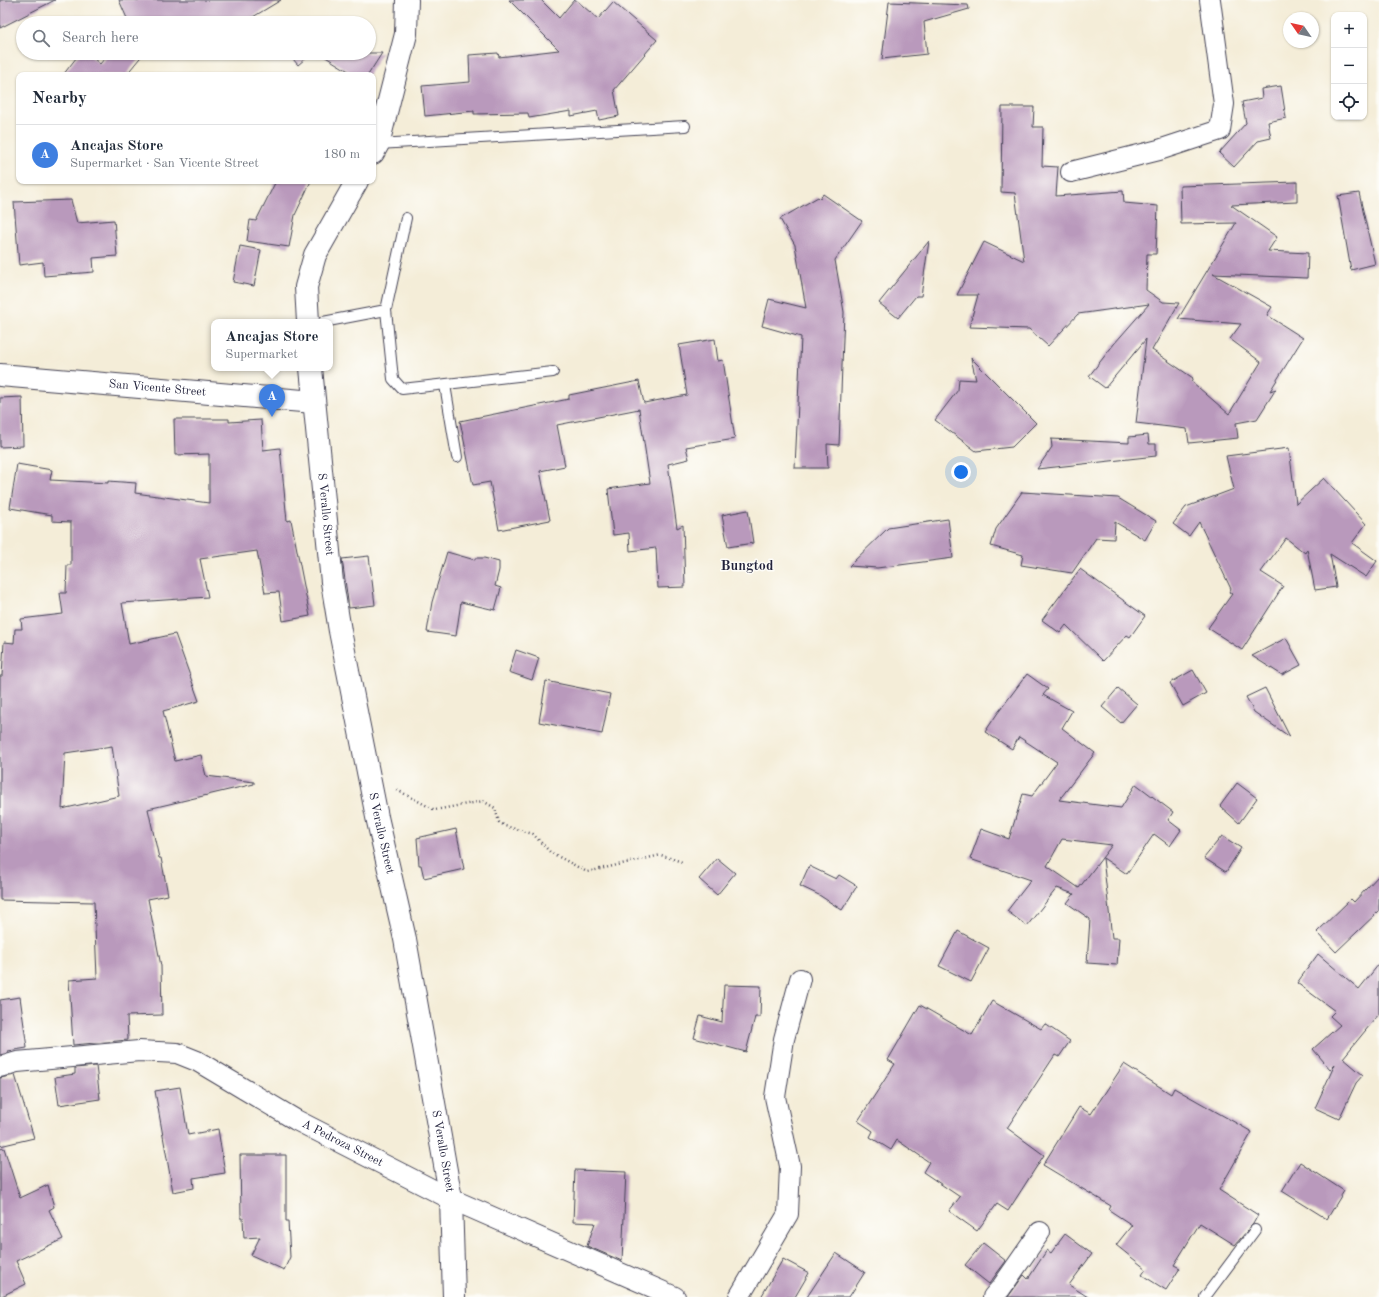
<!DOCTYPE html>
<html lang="en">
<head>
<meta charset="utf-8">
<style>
  :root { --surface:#fff; --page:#f2f2f3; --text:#1f2937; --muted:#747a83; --line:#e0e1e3; --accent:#b5179e }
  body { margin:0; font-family:"Old Standard TT",serif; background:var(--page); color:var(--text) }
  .controls { position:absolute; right:12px; top:12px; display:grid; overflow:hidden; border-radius:8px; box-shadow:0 1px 3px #0004 }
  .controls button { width:36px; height:36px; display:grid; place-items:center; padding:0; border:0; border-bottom:1px solid var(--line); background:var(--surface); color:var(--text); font:20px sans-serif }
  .compass { position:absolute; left:1283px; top:12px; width:36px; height:36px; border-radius:50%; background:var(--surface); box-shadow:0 1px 3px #0004; rotate:304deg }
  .you { position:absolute; left:961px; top:472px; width:14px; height:14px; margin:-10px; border:3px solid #fff; border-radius:50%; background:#1a73e8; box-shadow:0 0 0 6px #1a73e833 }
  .badge { display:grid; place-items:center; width:26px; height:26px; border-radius:50%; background:var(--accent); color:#fff; font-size:13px; font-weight:700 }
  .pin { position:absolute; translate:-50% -33px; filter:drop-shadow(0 1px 2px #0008) }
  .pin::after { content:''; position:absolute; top:21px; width:14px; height:12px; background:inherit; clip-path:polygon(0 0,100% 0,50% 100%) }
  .popup { position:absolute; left:211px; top:319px; width:122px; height:52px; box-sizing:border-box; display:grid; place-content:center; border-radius:8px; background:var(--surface); filter:drop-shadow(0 1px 3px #0005); font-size:13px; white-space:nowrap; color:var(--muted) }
  .popup b { font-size:15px; color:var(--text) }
  .popup::after { content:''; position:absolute; left:50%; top:100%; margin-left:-8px; border:8px solid transparent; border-top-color:var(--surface) }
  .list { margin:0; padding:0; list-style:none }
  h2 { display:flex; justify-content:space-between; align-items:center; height:52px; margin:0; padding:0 16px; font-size:17px }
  h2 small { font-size:13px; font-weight:400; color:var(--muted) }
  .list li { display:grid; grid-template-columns:26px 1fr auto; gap:12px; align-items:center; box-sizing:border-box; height:60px; padding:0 16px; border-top:1px solid var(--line) }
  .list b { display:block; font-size:15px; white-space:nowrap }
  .list p { margin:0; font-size:13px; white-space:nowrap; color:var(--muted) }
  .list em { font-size:13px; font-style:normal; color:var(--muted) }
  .icon { flex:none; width:22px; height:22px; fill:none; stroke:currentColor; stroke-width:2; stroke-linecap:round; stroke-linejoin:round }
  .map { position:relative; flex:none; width:1379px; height:1297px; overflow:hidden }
  .search { position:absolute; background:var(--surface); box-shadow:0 1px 3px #0004; left:16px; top:16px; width:360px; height:44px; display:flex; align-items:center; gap:10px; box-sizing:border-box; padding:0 14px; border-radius:22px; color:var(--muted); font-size:15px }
  .panel { position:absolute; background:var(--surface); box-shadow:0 1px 3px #0004; left:16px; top:72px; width:360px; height:112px; border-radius:8px }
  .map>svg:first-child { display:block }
</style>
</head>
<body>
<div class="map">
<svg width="1379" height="1297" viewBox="0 0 1379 1297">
  <rect width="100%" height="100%" fill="#fdfcf7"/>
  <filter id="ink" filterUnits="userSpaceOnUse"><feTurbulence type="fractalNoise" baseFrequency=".025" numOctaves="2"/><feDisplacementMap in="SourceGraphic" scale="8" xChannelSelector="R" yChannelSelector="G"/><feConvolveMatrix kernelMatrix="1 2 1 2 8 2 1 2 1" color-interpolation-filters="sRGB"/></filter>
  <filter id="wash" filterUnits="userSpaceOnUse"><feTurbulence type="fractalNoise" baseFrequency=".012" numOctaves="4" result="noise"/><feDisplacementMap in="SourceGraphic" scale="16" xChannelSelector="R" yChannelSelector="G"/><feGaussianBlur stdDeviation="0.9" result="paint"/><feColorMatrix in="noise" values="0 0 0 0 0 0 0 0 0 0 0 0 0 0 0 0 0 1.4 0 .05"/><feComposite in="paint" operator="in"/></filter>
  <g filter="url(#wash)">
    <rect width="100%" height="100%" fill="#f4edd8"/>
    <g id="blocks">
      <g fill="#b999bc" fill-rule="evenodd">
        <path d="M0 0H55L0 28Z"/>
        <path d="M119 0H281L243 23H129Z"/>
        <path d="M509 0H541L559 18 574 0H576L598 19 613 2 657 40 614 90 619 116 599 120 597 111 571 116V111L529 118 528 113 474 114V111L425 116 422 86 470 82 469 55 498 53 499 57 559 50Z"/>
        <path d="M889 2 968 5 969 9 924 22 927 54 882 59Z"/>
        <path d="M80 53H87L100 64 109 53H144L126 75H63Z"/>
        <path d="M288 53H312L298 65Z"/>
        <path d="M319 53H382L368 75H355Z"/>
        <path d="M1281 86 1286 118 1268 122 1271 138 1258 141 1234 167 1219 153 1246 123 1242 102 1262 98 1261 89Z"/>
        <path d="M1002 107H1034L1033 127H1043L1042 166 1058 167 1056 196 1123 191 1124 203 1158 206 1156 254H1147L1146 290 1163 302 1179 303 1152 350 1193 378 1191 381 1229 414 1261 362 1230 339 1241 324 1178 319 1236 223 1181 224 1180 186 1297 182V202L1231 205 1277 237 1268 251 1308 253 1307 278 1213 274 1272 307 1267 315 1303 338 1270 391 1276 389 1257 419 1236 423 1238 438 1189 443 1187 429 1136 423 1146 339 1105 388 1089 376 1114 344 1149 304 1078 314 1048 346 1029 329 969 327 978 295H957L984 242 1024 261 1015 193 1001 192Z"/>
        <path d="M276 181H311L295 215 289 247 247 241 250 220 256 221Z"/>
        <path d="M1359 193 1375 264 1351 270 1338 196Z"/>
        <path d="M823 194 862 221 835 260 844 312 839 445 827 444 828 468H795L801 337 762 326 769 299 806 308 795 245 780 219 818 197 820 199Z"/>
        <path d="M71 200 77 223 114 220 117 256 93 258 94 272 44 276 43 262 19 265 14 202Z"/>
        <path d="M929 241 921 296H916L898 318 879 303Z"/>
        <path d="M240 246 261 250 254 286 233 282Z"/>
        <path d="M715 339 718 361 723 360 735 439 686 447 689 459 668 464 677 528 683 525 685 587 658 588 656 548 630 551 629 533 613 535 608 489 650 483 639 409 557 425 565 466 540 471 550 520 499 530 490 482 473 485 460 421 569 399V395L639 381 644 403 687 395 679 345Z"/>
        <path d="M971 358 1036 423 1012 447 976 451 935 420 958 390 959 379 976 380Z"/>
        <path d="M22 397 23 446 0 447V398Z"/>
        <path d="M174 419H229V422L261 420 263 450 280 448 287 521 291 520 310 616 283 621 279 592 265 593 257 551 200 559 208 597 122 603 129 644 175 634 199 701 163 711 175 761 201 755 206 776 254 782V784L148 809 159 858H161L168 895 148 899 161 966 162 1015 127 1016 128 1040 73 1045 69 980 97 978 94 902 0 900V676H2L4 642 14 643 15 629H22L21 619 63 614 60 593H66L67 565H71V522L52 521V515L10 508 17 464 52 470 50 480 108 483V481L136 483 135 493 209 503V454L175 455ZM112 746 119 796 62 809 65 753Z"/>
        <path d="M1148 435 1149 444H1156V456L1037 469 1052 447 1051 439 1129 443V437Z"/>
        <path d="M1289 448 1296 504 1324 478 1366 524 1352 543 1377 561 1366 577 1330 554 1336 587 1315 590 1307 549 1305 553 1286 538 1261 572 1283 586 1242 650 1208 628 1232 594 1229 592 1231 589 1199 522 1189 536 1173 524 1186 507 1234 489 1226 456Z"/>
        <path d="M1022 492 1118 498 1156 521 1145 540 1115 522 1114 539 1096 538 1072 573 1021 565 1023 555 991 546 996 529Z"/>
        <path d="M748 510 753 543 728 547 722 515Z"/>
        <path d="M948 519 953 558 877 568 849 566 888 528Z"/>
        <path d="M447 552 475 560V558H484L499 562V570L495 586 501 588 495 610 461 602 456 636 427 632 432 602Z"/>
        <path d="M369 556 375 605 349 608 342 559Z"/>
        <path d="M1080 569 1145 616 1130 637 1127 635 1103 661 1066 625 1060 633 1042 620Z"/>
        <path d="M1286 638 1301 665 1282 675 1252 656Z"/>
        <path d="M516 650 539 658 532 680 509 672Z"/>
        <path d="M1193 670 1206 693 1183 706 1170 683Z"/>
        <path d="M1027 674 1048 689 1043 695 1072 711 1062 728 1095 753 1059 800 1121 808 1136 784 1173 812 1168 820 1181 830 1170 846 1154 834 1127 874 1103 858 1112 938H1119L1117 965 1087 963 1090 919 1067 903 1074 894 1057 888 1027 926 1007 911 1031 880 970 859 981 829 1009 839 1023 794 1032 796 1057 762 1019 737 1012 749 985 732 997 714ZM1062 839 1112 845 1079 888 1047 866Z"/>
        <path d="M546 681 610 694 602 734 539 722Z"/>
        <path d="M1118 688 1137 704 1121 723 1102 707Z"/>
        <path d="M1265 688 1290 737 1254 712 1246 697Z"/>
        <path d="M1237 783 1257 798 1239 823 1220 806Z"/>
        <path d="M456 829 464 869 424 878 421 865H419L417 838Z"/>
        <path d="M1222 836 1241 848 1226 872 1204 858Z"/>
        <path d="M717 858 735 873 717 895 699 879Z"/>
        <path d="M809 866 836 879 839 875 857 886 842 910 819 895 800 886Z"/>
        <path d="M1379 875V911L1336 952 1317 932 1351 899 1354 902Z"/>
        <path d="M958 931 989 948 971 982 939 966Z"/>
        <path d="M1318 954 1359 989 1379 964V1014L1343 1058 1363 1075 1356 1083 1339 1119 1315 1108 1335 1064 1330 1069 1313 1049 1340 1025 1330 1016 1335 1011 1297 983Z"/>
        <path d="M724 985 761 986 760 1017H755L746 1052 694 1038 700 1016 722 1022Z"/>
        <path d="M20 997 27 1048 8 1051V1053L0 1055V1000Z"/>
        <path d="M992 1001 1041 1029 1045 1024 1070 1041 1059 1057 1055 1055 1007 1128 1044 1155 1008 1211 997 1204 977 1231 949 1211 960 1197 923 1172 929 1162 897 1140 891 1150 870 1137 873 1131 858 1121 895 1064 888 1060 920 1005 972 1035Z"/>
        <path d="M1124 1064 1171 1094 1174 1088 1252 1132 1219 1190 1258 1215 1253 1224 1235 1245 1200 1223 1174 1265 1180 1268 1166 1290 1142 1275 1146 1269 1116 1245 1132 1225 1109 1210 1111 1206 1043 1165 1079 1107 1091 1114Z"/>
        <path d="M96 1066 100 1099 59 1105 55 1077 75 1074V1068Z"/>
        <path d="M15 1075 34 1138 0 1146V1078Z"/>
        <path d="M180 1087 188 1135 218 1129 225 1173 193 1178 194 1188 173 1192 155 1091Z"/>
        <path d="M4 1148 20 1198 48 1185 54 1207 49 1210 63 1239 16 1261 26 1284 0 1297V1149Z"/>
        <path d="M240 1155H286V1221H288L290 1257 284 1270 251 1255 260 1237 244 1238 243 1218H241Z"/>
        <path d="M1300 1162 1344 1191 1327 1219 1282 1191Z"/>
        <path d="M575 1170 626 1172 622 1261 587 1246 595 1223 573 1222Z"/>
        <path d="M1065 1234 1092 1254 1069 1285 1088 1297H1008L1024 1275 1028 1279 1047 1250 1051 1253Z"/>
        <path d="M983 1243 1006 1261 989 1284 965 1265Z"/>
        <path d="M836 1253 865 1272 849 1297H807Z"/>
        <path d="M783 1259 809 1273 795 1297H761Z"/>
      </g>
    </g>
  </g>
  <g filter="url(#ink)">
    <use href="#blocks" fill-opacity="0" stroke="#424053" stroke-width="1"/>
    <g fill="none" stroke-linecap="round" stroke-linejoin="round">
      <defs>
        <g id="service">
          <path d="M378 144 685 126"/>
          <path d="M406 218 386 310 393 379 402 389 553 372"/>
          <path d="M323 322 386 310"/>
          <path d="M445 385 457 457"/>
          <path d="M1205 1297 1255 1230"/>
        </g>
        <g id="minor">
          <path d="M1071 172 1159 150 1220 130 1224 104 1210 0"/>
          <path id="s1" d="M0 1067 17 1062 139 1051 177 1053 197 1061 296 1120 451 1199 675 1297"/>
          <path d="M739 1297 788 1214 790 1166 775 1097 784 1039 800 979"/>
          <path d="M993 1297 1001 1288 1040 1232"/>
        </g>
        <g id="tertiary">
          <path d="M373 153 378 144 406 34 407 0"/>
          <path d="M308 322 306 287 315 255 357 181"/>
          <path id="s2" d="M311 368 332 582 340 631 377 817 405 939 451 1199 454 1297"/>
          <path id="s3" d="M0 375 314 402"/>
        </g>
      </defs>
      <use href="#service" stroke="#424053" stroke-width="12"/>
      <use href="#minor" stroke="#424053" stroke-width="22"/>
      <use href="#tertiary" stroke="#424053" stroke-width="24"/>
      <path stroke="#424053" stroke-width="2.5" stroke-dasharray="1 3" stroke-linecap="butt" d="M397 790 435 810 483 801 495 808 499 822 505 826 533 834 550 852 587 872 661 855 682 862"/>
      <use href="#service" stroke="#fff" stroke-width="10"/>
      <use href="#minor" stroke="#fff" stroke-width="20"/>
      <use href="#tertiary" stroke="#fff" stroke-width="22"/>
    </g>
  </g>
  <g text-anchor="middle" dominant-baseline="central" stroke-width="3" stroke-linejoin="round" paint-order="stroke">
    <g font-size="12" fill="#22223b" stroke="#fdfcf7">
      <text stroke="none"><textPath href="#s3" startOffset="158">San Vicente Street</textPath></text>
      <text stroke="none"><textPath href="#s2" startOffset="147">S Verallo Street</textPath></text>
      <text stroke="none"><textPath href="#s2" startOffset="471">S Verallo Street</textPath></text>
      <text stroke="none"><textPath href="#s1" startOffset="367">A Pedroza Street</textPath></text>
      <text stroke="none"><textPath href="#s2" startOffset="795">S Verallo Street</textPath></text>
    </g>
    <g font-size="14" font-weight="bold" fill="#22223b" stroke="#fdfcf7">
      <text x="747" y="566">Bungtod</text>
    </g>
  </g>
</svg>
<div class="controls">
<button>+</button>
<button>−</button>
<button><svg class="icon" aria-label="locate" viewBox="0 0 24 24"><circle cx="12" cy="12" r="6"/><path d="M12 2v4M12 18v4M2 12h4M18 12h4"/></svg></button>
</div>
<svg class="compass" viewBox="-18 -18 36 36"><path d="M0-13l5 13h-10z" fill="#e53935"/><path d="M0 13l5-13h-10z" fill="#747a83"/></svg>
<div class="you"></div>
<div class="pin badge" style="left:272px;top:417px;background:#3f7fe0">A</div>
<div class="popup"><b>Ancajas Store</b>Supermarket</div>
<div class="search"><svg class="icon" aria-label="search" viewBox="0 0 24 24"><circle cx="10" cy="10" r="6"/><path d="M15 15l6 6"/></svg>Search here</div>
<section class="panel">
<h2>Nearby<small></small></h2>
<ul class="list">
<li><span class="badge" style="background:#3f7fe0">A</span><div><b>Ancajas Store</b><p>Supermarket · San Vicente Street</p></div><em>180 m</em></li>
</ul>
</section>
</div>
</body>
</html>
